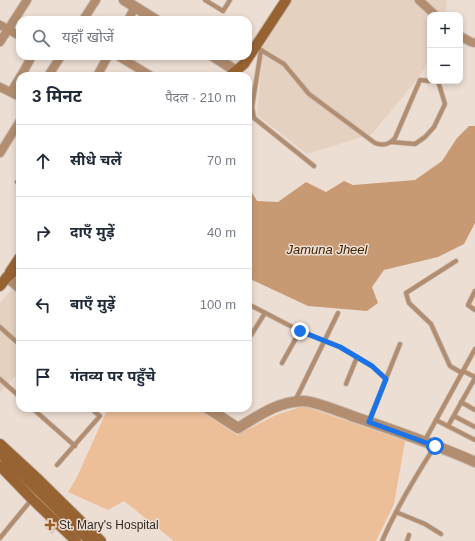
<!DOCTYPE html>
<html lang="hi">
<head>
<meta charset="utf-8">
<style>
  :root { --surface:#fff; --page:#f6f6f7; --text:#1f2937; --muted:#747a83; --line:#e0e1e3 }
  body { margin:0; font-family:Arial,"Noto Sans Devanagari",sans-serif; background:var(--page); color:var(--text) }
  .controls { position:absolute; right:12px; top:12px; display:grid; overflow:hidden; border-radius:8px; box-shadow:0 2px 6px #0003 }
  .controls button { width:36px; height:36px; display:grid; place-items:center; padding:0; border:0; border-bottom:1px solid var(--line); background:var(--surface); color:var(--text); font:20px sans-serif }
  .stop { position:absolute; width:12px; height:12px; margin:-9px; border:3px solid #1a73e8; border-radius:50%; background:#fff }
  .stop.end { background:#1a73e8; border-color:#fff; box-shadow:0 1px 4px #0008 }
  .list { margin:0; padding:0; list-style:none }
  h2 { display:flex; justify-content:space-between; align-items:center; height:52px; margin:0; padding:0 16px; font-size:17px }
  h2 small { font-size:13px; font-weight:400; color:var(--muted) }
  .list li { display:grid; grid-template-columns:26px 1fr auto; gap:12px; align-items:center; box-sizing:border-box; height:72px; padding:0 16px; border-top:1px solid var(--line) }
  .list b { display:block; font-size:15px; white-space:nowrap }
  .list em { font-size:13px; font-style:normal; color:var(--muted) }
  .icon { flex:none; width:22px; height:22px; fill:none; stroke:currentColor; stroke-width:2; stroke-linecap:round; stroke-linejoin:round }
  .map { position:relative; flex:none; width:475px; height:541px; overflow:hidden }
  .search { position:absolute; background:var(--surface); box-shadow:0 2px 6px #0003; left:16px; top:16px; width:236px; height:44px; display:flex; align-items:center; gap:10px; box-sizing:border-box; padding:0 14px; border-radius:12px; color:var(--muted); font-size:15px }
  .panel { position:absolute; background:var(--surface); box-shadow:0 2px 6px #0003; left:16px; top:72px; width:236px; height:340px; border-radius:12px }
  .map>svg:first-child { display:block }
</style>
</head>
<body>
<div class="map">
<svg width="475" height="541" viewBox="0 0 475 541">
  <rect width="100%" height="100%" fill="#edded3"/>
  <g fill="#e5d1c0">
    <path d="M292 0H447L445 15H430V58L419 77 372 134 307 154 257 115 263 47Z"/>
    <path d="M20 280V372L0 392V303Z"/>
  </g>
  <path fill="#ecbf99" d="M304 406 405 441 394 504 376 541H174L124 501 108 510 68 492 77 477 108 408H196L237 435 276 415Z"/>
  <path fill="#c89a73" d="M469 126H475V223L464 244 438 257 384 270 372 287 378 303 367 311 308 306 248 278V186L257 201 278 202 306 182 326 192 344 181 353 185 415 180 442 161 457 138Z"/>
  <path fill="#d0c2b7" d="M47 522 55 530 52 534 43 526Z"/>
  <g fill="none" stroke-linecap="round" stroke-linejoin="round">
    <defs>
      <g id="service">
        <path d="M205 0 223 11 230 0"/>
        <path d="M256 47 284 64 309 94 375 143C383 146 389 145 395 138L420 80 430 81"/>
        <path d="M261 50 252 107 254 118 314 166"/>
        <path d="M391 142 415 144 425 137 434 127 445 104 438 81"/>
        <path d="M17 182 20 184"/>
        <path d="M456 261 406 293 409 303 431 324 450 366 462 373"/>
        <path d="M475 291 468 305 475 310"/>
        <path d="M248 304 300 331 340 347 372 366 386 379"/>
        <path d="M0 327 20 345"/>
        <path d="M248 340 265 313"/>
        <path d="M282 363 300 331"/>
        <path d="M463 371 475 377"/>
        <path d="M0 379 20 397"/>
        <path d="M346 384 357 357"/>
        <path d="M295 401 338 313"/>
        <path d="M461 402 475 410"/>
        <path d="M32 408 75 446"/>
        <path d="M454 416 475 427"/>
        <path d="M436 420 475 440"/>
        <path d="M369 421 400 344"/>
        <path d="M448 426 475 378"/>
        <path d="M424 442 475 349"/>
        <path d="M57 465 100 416 90 408"/>
        <path d="M396 512 425 524 441 534"/>
        <path d="M0 538 32 499"/>
        <path d="M382 541C397 507 415 477 435 446"/>
        <path d="M407 541 409 535"/>
      </g>
      <g id="minor">
        <path d="M419 0 435 15"/>
        <path d="M83 20 96 0"/>
        <path d="M128 20 135 7"/>
        <path d="M0 25 20 36"/>
        <path d="M460 36 471 42 475 43"/>
        <path d="M0 42 27 0"/>
        <path d="M118 56 151 76"/>
        <path d="M21 76 32 56"/>
        <path d="M48 76 61 56"/>
        <path d="M97 76 108 56"/>
        <path d="M0 87 20 97"/>
        <path d="M11 92 20 77"/>
        <path d="M0 153 20 121"/>
      </g>
      <g id="tertiary">
        <path d="M124 0 156 20"/>
        <path d="M213 56 236 71"/>
        <path d="M7 277 20 288"/>
        <path d="M207 408 238 428C258 416 277 402 302 401 312 400 341 412 352 416 393 430 435 444 475 462"/>
      </g>
      <g id="secondary">
        <path d="M230 76 244 64 286 0"/>
        <path d="M10 272 20 257"/>
        <path d="M0 286 7 277 20 267"/>
        <path d="M0 444 39 480 101 541"/>
        <path d="M0 453 90 541"/>
        <path d="M0 466 32 499 76 541"/>
      </g>
    </defs>
    <use href="#service" stroke="#c7bab0" stroke-width="5.5"/>
    <use href="#minor" stroke="#c7bab0" stroke-width="10"/>
    <use href="#tertiary" stroke="#c7bab0" stroke-width="12"/>
    <use href="#secondary" stroke="#c7bab0" stroke-width="12"/>
    <use href="#service" stroke="#b28d6f" stroke-width="4"/>
    <use href="#minor" stroke="#b28d6f" stroke-width="8"/>
    <use href="#tertiary" stroke="#b28d6f" stroke-width="10"/>
    <use href="#secondary" stroke="#986333" stroke-width="10"/>
  </g>
  <g fill="none" stroke-linecap="round" stroke-linejoin="round">
    <path stroke="#1a73e8" stroke-width="5" d="M300 331 340 347 372 366 386 379 369 422 435 446"/>
  </g>
  <path fill="#9c5f23" stroke="#edded3" stroke-width="1.5" d="M48 519h4v4h4v4h-4v4h-4v-4h-4v-4h4z"/>
  <g text-anchor="middle" dominant-baseline="central" stroke-width="3" stroke-linejoin="round" paint-order="stroke">
    <g font-size="12" fill="#302a26" stroke="#edded3" text-anchor="start">
      <text x="59" y="525">St. Mary's Hospital</text>
    </g>
    <g font-size="13" font-style="italic" fill="#422303" stroke="#edded3">
      <text x="327" y="249">Jamuna Jheel</text>
    </g>
  </g>
</svg>
<div class="controls">
<button>+</button>
<button>−</button>
</div>
<div class="stop" style="left:435px;top:446px"></div>
<div class="stop end" style="left:300px;top:331px"></div>
<div class="search"><svg class="icon" aria-label="search" viewBox="0 0 24 24"><circle cx="10" cy="10" r="6"/><path d="M15 15l6 6"/></svg>यहाँ खोजें</div>
<section class="panel">
<h2>3 मिनट<small>पैदल · 210 m</small></h2>
<ul class="list">
<li><svg class="icon" aria-label="ahead" viewBox="0 0 24 24"><path d="M12 20V5M6 11l6-6 6 6"/></svg><div><b>सीधे चलें</b></div><em>70 m</em></li>
<li><svg class="icon" aria-label="right" viewBox="0 0 24 24"><path d="M7 20v-9h11M14 6l5 5-5 5"/></svg><div><b>दाएँ मुड़ें</b></div><em>40 m</em></li>
<li><svg class="icon" aria-label="left" viewBox="0 0 24 24"><path d="M17 20v-9H6M10 6l-5 5 5 5"/></svg><div><b>बाएँ मुड़ें</b></div><em>100 m</em></li>
<li><svg class="icon" aria-label="arrive" viewBox="0 0 24 24"><path d="M6 21V4h12l-3 4 3 4H6"/></svg><div><b>गंतव्य पर पहुँचे</b></div></li>
</ul>
</section>
</div>
</body>
</html>
